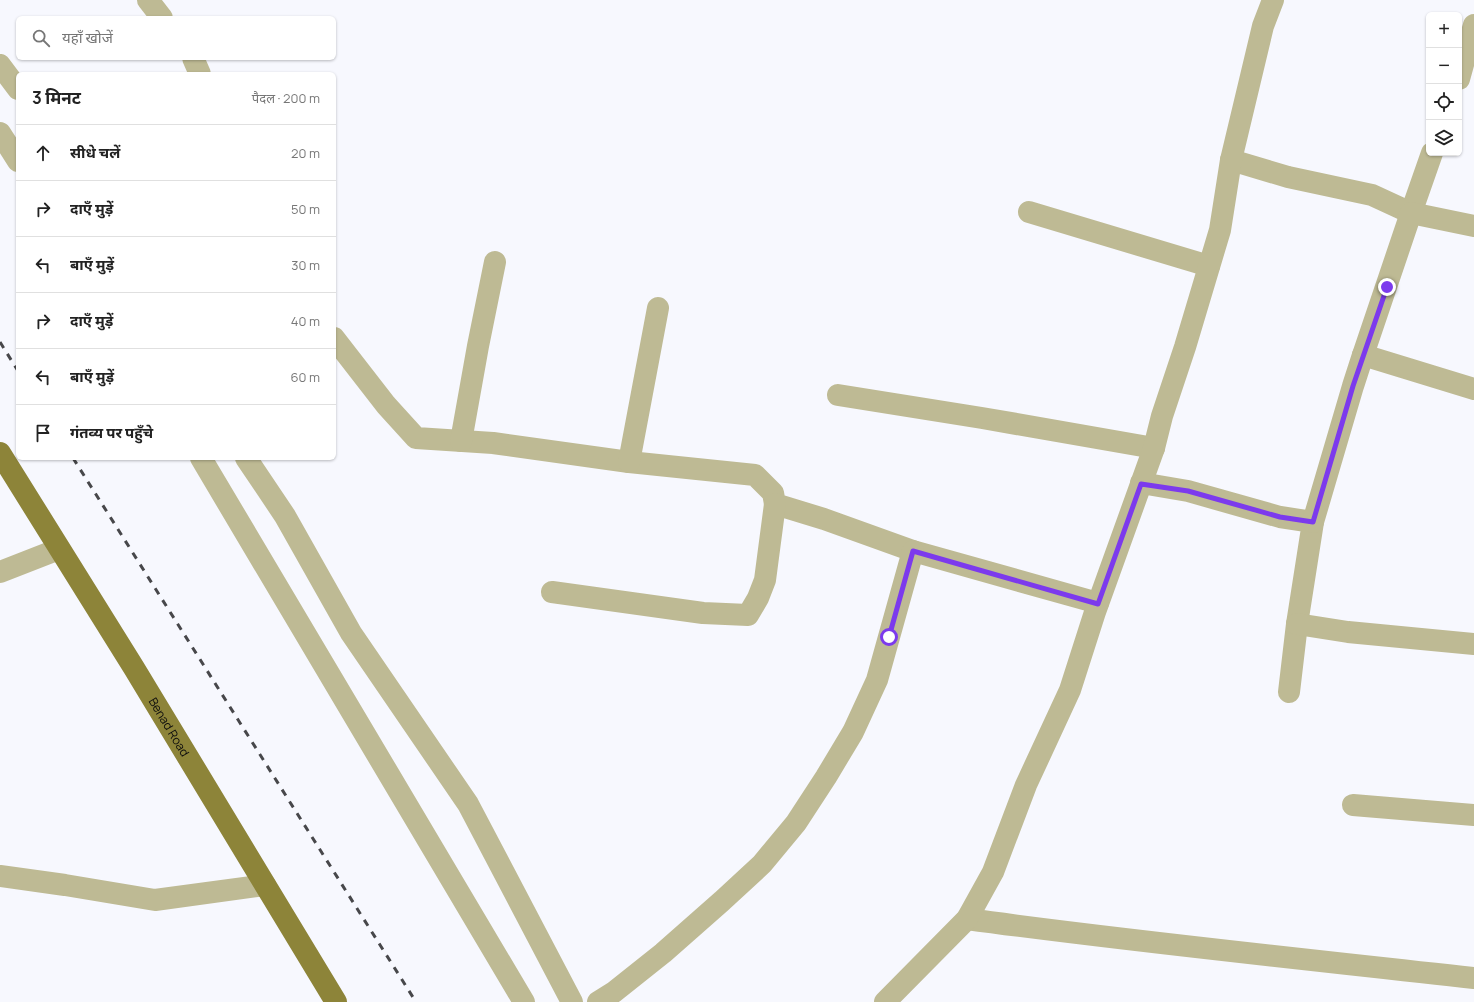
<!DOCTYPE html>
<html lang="hi">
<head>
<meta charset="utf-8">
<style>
  :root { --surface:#fff; --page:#f2f2f2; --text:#222; --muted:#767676; --line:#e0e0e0 }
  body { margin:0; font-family:Manrope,"Noto Sans Devanagari",sans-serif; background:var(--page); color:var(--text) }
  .controls { position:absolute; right:12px; top:12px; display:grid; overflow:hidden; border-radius:6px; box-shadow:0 1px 3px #0004 }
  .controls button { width:36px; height:36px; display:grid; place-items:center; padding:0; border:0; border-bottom:1px solid var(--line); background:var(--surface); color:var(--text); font:20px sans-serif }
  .stop { position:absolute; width:12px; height:12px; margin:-9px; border:3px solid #7c3aed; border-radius:50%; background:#fff }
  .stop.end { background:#7c3aed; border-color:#fff; box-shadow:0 1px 4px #0008 }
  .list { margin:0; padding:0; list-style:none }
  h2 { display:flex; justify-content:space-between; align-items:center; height:52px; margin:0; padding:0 16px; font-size:17px }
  h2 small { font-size:13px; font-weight:400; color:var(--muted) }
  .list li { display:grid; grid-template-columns:26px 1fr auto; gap:12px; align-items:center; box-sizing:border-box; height:56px; padding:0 16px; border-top:1px solid var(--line) }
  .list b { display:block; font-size:15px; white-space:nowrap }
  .list em { font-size:13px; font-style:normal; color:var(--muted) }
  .icon { flex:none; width:22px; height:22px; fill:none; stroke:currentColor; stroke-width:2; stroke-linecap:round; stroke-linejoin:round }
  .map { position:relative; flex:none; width:1474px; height:1002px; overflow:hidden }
  .search { position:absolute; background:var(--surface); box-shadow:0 1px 3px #0004; left:16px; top:16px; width:320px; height:44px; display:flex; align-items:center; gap:10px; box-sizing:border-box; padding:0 14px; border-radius:6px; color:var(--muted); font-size:15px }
  .panel { position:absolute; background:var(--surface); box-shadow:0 1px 3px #0004; left:16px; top:72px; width:320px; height:388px; border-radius:6px }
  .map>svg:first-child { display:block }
</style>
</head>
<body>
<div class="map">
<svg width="1474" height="1002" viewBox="0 0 1474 1002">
  <rect width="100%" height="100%" fill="#f7f8fe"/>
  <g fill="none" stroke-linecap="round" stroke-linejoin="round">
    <g stroke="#beba94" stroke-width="22">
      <path d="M148 0 162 18"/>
      <path d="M193 58 200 74"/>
      <path d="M0 65 18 89"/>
      <path d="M1459 79 1474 25"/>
      <path d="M0 133 18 161"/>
      <path d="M1231 160 1288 177 1372 195 1411 213 1432 153"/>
      <path d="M1029 212 1209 266"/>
      <path d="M334 338 386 405 416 438 493 443 629 462 755 475 773 493 775 504 824 519 913 551 1098 603"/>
      <path d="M1363 355 1411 213 1474 226"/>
      <path d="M838 395 982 418 1154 448"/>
      <path d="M461 441 478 346 495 262"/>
      <path d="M201 458 524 1002"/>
      <path d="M246 458 285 516 351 633 468 804 572 1002"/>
      <path d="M629 462 658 308"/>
      <path d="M1141 483 1188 491 1280 517 1313 522 1297 624 1289 692"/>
      <path d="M1313 522 1353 386 1363 355 1474 389"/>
      <path d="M0 572 59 549"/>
      <path d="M552 592 703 613 748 615 758 598 765 580 775 504"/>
      <path d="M1297 624 1348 632 1474 644"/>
      <path d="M1353 805 1474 815"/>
      <path d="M0 876 65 885 155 900 265 885"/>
      <path d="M967 919C1135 942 1305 959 1474 978"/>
      <path d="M598 1002 614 992 663 953 722 901 762 864 796 823 826 777 853 732 877 680 913 551"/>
      <path d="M885 1002 967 919 993 872 1026 785 1070 690 1095 612 1154 448 1162 416 1185 347 1220 230 1231 160 1263 26 1273 0"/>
    </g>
    <path stroke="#8d8439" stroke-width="22" id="s1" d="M0 453 134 668 336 1002"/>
    <g stroke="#47474a" stroke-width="3" stroke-dasharray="7 7" stroke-linecap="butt">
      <path d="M0 342 18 371"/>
      <path d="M73 458 416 1002"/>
    </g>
  </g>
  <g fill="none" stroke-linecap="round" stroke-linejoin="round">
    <path stroke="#7c3aed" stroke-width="5" d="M889 637 913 551 1098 604 1141 484 1188 491 1280 517 1313 522 1353 386 1387 287"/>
  </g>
  <g text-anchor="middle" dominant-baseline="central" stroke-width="3" stroke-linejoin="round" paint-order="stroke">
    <g font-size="12" fill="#0b0b0d" stroke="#fff">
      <text stroke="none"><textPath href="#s1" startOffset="322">Benad Road</textPath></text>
    </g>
  </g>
</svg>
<div class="controls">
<button>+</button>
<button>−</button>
<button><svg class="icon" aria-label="locate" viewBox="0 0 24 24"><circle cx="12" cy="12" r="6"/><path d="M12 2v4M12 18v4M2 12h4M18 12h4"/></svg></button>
<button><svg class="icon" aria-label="layers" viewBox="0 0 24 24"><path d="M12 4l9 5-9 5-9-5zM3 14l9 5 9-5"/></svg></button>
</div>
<div class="stop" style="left:889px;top:637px"></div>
<div class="stop end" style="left:1387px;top:287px"></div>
<div class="search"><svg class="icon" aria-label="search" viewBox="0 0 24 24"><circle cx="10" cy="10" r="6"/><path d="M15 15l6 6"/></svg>यहाँ खोजें</div>
<section class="panel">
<h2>3 मिनट<small>पैदल · 200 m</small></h2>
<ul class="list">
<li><svg class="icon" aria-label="ahead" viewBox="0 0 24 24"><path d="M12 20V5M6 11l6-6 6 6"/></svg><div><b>सीधे चलें</b></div><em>20 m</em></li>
<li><svg class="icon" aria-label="right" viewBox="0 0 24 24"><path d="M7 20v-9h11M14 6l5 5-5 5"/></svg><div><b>दाएँ मुड़ें</b></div><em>50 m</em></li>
<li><svg class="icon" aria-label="left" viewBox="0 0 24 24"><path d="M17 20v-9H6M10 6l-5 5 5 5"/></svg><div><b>बाएँ मुड़ें</b></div><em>30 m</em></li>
<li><svg class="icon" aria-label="right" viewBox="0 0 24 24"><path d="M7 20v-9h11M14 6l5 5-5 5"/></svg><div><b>दाएँ मुड़ें</b></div><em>40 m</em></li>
<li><svg class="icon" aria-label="left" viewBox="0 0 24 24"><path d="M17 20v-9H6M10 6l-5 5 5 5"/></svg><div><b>बाएँ मुड़ें</b></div><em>60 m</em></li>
<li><svg class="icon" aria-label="arrive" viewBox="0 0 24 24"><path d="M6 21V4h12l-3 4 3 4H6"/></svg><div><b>गंतव्य पर पहुँचे</b></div></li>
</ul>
</section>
</div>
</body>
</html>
